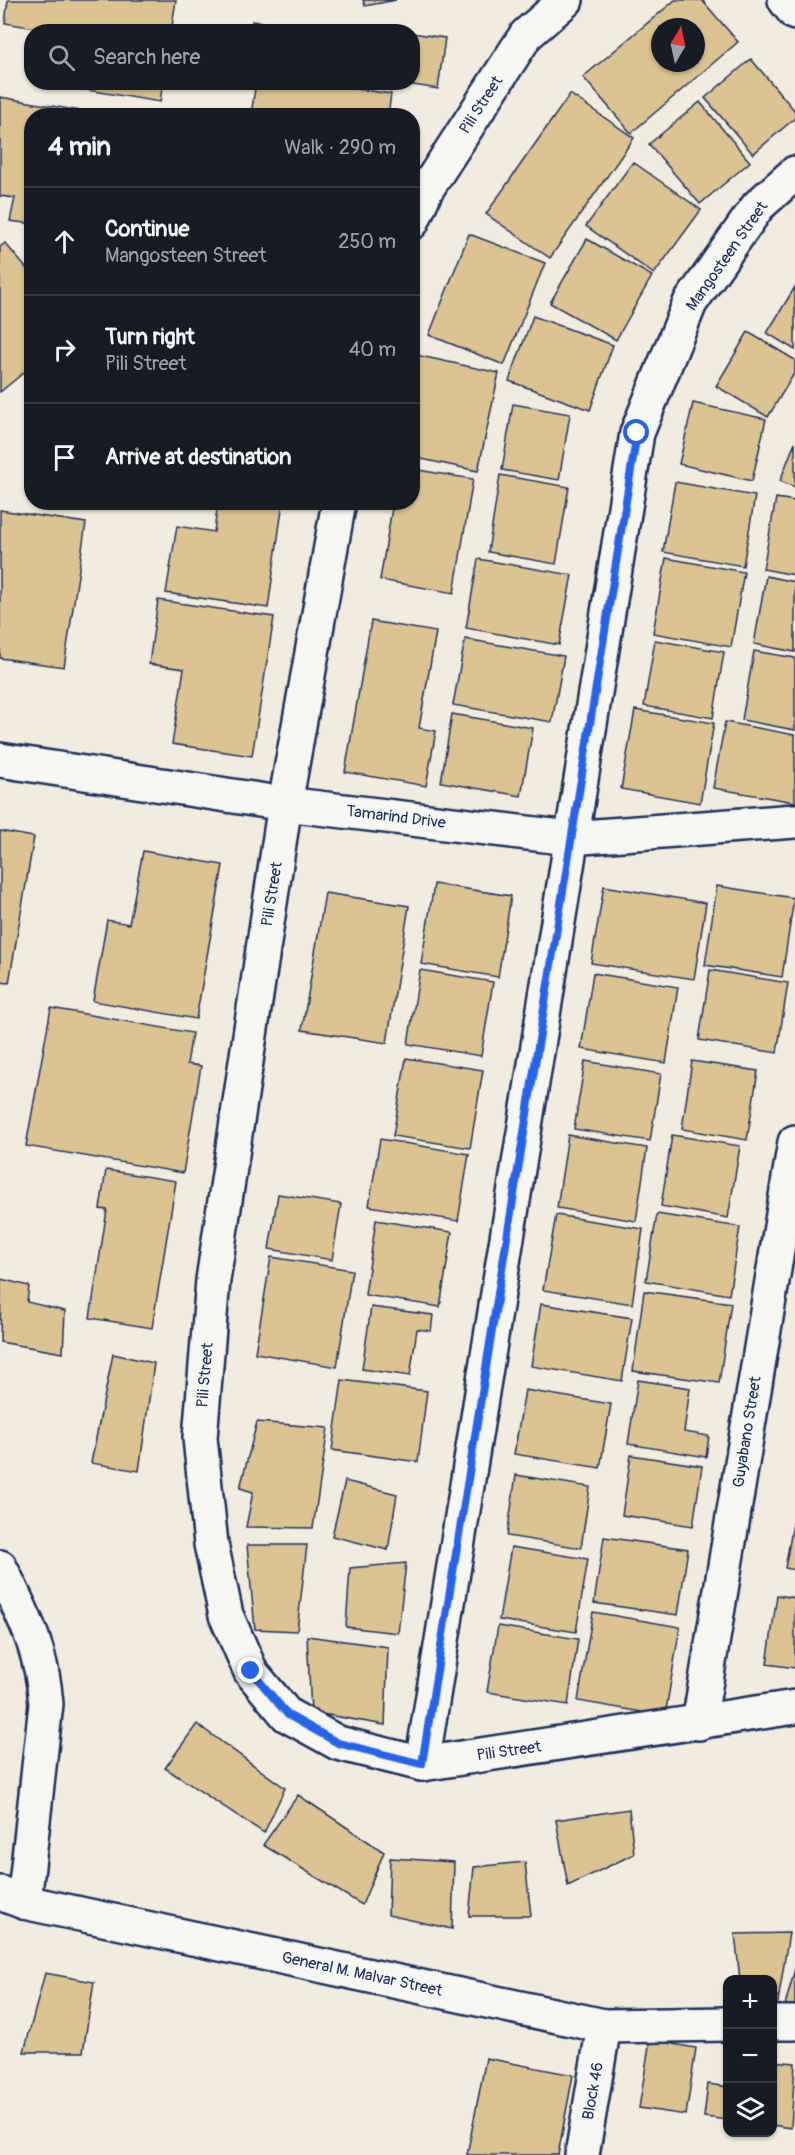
<!DOCTYPE html>
<html lang="en">
<head>
<meta charset="utf-8">
<style>
  :root { --surface:#171b24; --page:#20242c; --text:#f1f3f6; --muted:#9ea1a6; --line:#363941 }
  body { margin:0; font-family:Pangolin,sans-serif; background:var(--page); color:var(--text) }
  .controls { position:absolute; right:18px; bottom:18px; display:grid; overflow:hidden; border-radius:12px; box-shadow:0 2px 4px #0004 }
  .controls button { width:54px; height:54px; display:grid; place-items:center; padding:0; border:0; border-bottom:2px solid var(--line); background:var(--surface); color:var(--text); font:30px sans-serif }
  .compass { position:absolute; left:651px; top:18px; width:54px; height:54px; border-radius:50%; background:var(--surface); box-shadow:0 2px 4px #0004; rotate:9deg }
  .stop { position:absolute; width:18px; height:18px; margin:-14px; border:4px solid #2563eb; border-radius:50%; background:#fff }
  .stop.end { background:#2563eb; border-color:#fff; box-shadow:0 2px 6px #0008 }
  .list { margin:0; padding:0; list-style:none }
  h2 { display:flex; justify-content:space-between; align-items:center; height:78px; margin:0; padding:0 24px; font-size:26px }
  h2 small { font-size:20px; font-weight:400; color:var(--muted) }
  .list li { display:grid; grid-template-columns:39px 1fr auto; gap:18px; align-items:center; box-sizing:border-box; height:108px; padding:0 24px; border-top:2px solid var(--line) }
  .list b { display:block; font-size:22px; white-space:nowrap }
  .list p { margin:0; font-size:20px; white-space:nowrap; color:var(--muted) }
  .list em { font-size:20px; font-style:normal; color:var(--muted) }
  .icon { flex:none; width:33px; height:33px; fill:none; stroke:currentColor; stroke-width:2; stroke-linecap:round; stroke-linejoin:round }
  .map { position:relative; flex:none; width:795px; height:2155px; overflow:hidden }
  .search { position:absolute; background:var(--surface); box-shadow:0 2px 4px #0004; left:24px; top:24px; width:396px; height:66px; display:flex; align-items:center; gap:15px; box-sizing:border-box; padding:0 21px; border-radius:24px; color:var(--muted); font-size:22px }
  .panel { position:absolute; background:var(--surface); box-shadow:0 2px 4px #0004; left:24px; top:108px; width:396px; height:402px; border-radius:24px }
  .map>svg:first-child { display:block }
</style>
</head>
<body>
<div class="map">
<svg width="795" height="2155" viewBox="0 0 795 2155">
  <rect width="100%" height="100%" fill="#f1ecdf"/>
  <filter id="ink" filterUnits="userSpaceOnUse"><feTurbulence type="fractalNoise" baseFrequency=".0167" numOctaves="2"/><feDisplacementMap in="SourceGraphic" scale="12" xChannelSelector="R" yChannelSelector="G"/><feConvolveMatrix kernelMatrix="1 2 1 2 8 2 1 2 1" color-interpolation-filters="sRGB"/></filter>
  <g filter="url(#ink)">
    <g fill="#dcc392" stroke="#1b2f5e" stroke-width="1.5" fill-rule="evenodd">
      <path d="M8 0H176L171 32H59L5 23Z"/>
      <path d="M363 0H396L365 6Z"/>
      <path d="M675 0H702L738 42 631 133 583 77ZM660 27H696V63H660Z"/>
      <path d="M252 21 326 32H250Z"/>
      <path d="M412 33 445 38 438 89 394 82H412Z"/>
      <path d="M751 59 795 111V118L753 154 705 98Z"/>
      <path d="M88 82H163L160 102 87 90Z"/>
      <path d="M256 82H309L391 94 388 116 251 115Z"/>
      <path d="M570 94 634 138 550 258 486 214Z"/>
      <path d="M0 97 98 114 32 116V224L10 221 15 198 0 196Z"/>
      <path d="M700 102 750 162 700 204 649 144Z"/>
      <path d="M633 162 701 210 654 274 586 226Z"/>
      <path d="M469 234 545 263 504 365 429 335Z"/>
      <path d="M587 239 652 276 616 340 550 303Z"/>
      <path d="M5 243 32 275V366L0 392V247Z"/>
      <path d="M795 287V350L767 333Z"/>
      <path d="M533 316 613 345 590 410 509 381Z"/>
      <path d="M748 332 795 360V372L768 417 716 386Z"/>
      <path d="M416 355 499 373 478 471 412 457V373Z"/>
      <path d="M693 403 766 419 752 481 679 464Z"/>
      <path d="M513 404 570 414 559 480 502 470Z"/>
      <path d="M795 442V487L780 481Z"/>
      <path d="M412 469 473 479 454 593 380 580 393 502H412Z"/>
      <path d="M500 475 569 487 556 564 488 552Z"/>
      <path d="M675 482 755 496 743 566 663 552Z"/>
      <path d="M776 498 795 501V575L763 569Z"/>
      <path d="M218 502H283L268 608 166 593 177 526 214 532Z"/>
      <path d="M0 510 86 523 64 667 0 658Z"/>
      <path d="M666 558 744 572 731 647 653 633Z"/>
      <path d="M478 559 572 575 559 645 466 628Z"/>
      <path d="M766 576 795 582V652L754 644Z"/>
      <path d="M158 600 274 617 252 756 172 744 184 669 149 664Z"/>
      <path d="M371 621 436 632 419 728 436 731 426 786 345 772Z"/>
      <path d="M465 639 564 656 552 722 453 705Z"/>
      <path d="M655 640 724 652 713 718 644 706Z"/>
      <path d="M754 651 795 658V730L742 720Z"/>
      <path d="M635 710 714 723 700 803 621 789Z"/>
      <path d="M452 714 533 728 521 796 441 782Z"/>
      <path d="M725 722 795 735V802L713 788Z"/>
      <path d="M0 831 34 837 9 983 0 982Z"/>
      <path d="M143 851 223 865 196 1019 93 1001 107 920 129 924Z"/>
      <path d="M434 884 511 896 498 977 421 964Z"/>
      <path d="M604 886 706 903 694 979 591 963Z"/>
      <path d="M717 886 794 898 782 977 705 965Z"/>
      <path d="M325 893 409 906 387 1043 302 1030Z"/>
      <path d="M420 970 493 982 481 1056 408 1044Z"/>
      <path d="M710 970 788 983 777 1053 699 1040Z"/>
      <path d="M593 973 678 987 666 1063 581 1049Z"/>
      <path d="M51 1008 192 1033 187 1064 201 1066 183 1173 26 1146Z"/>
      <path d="M406 1058 483 1070 470 1148 393 1136Z"/>
      <path d="M585 1061 661 1074 650 1141 574 1129Z"/>
      <path d="M692 1061 758 1071 747 1140 682 1129Z"/>
      <path d="M568 1135 647 1148 636 1221 557 1208Z"/>
      <path d="M672 1135 740 1146 728 1218 661 1206Z"/>
      <path d="M380 1139 469 1154 458 1221 369 1206Z"/>
      <path d="M106 1170 176 1181 152 1328 90 1318 107 1210 100 1209Z"/>
      <path d="M278 1194 341 1204 332 1260 269 1249Z"/>
      <path d="M657 1214 740 1227 729 1295 646 1281Z"/>
      <path d="M556 1215 643 1229 632 1304 543 1290Z"/>
      <path d="M376 1220 452 1232 440 1307 365 1295Z"/>
      <path d="M271 1257 352 1270 337 1367 255 1353Z"/>
      <path d="M1 1279 29 1286 27 1302 65 1311 63 1353 0 1342Z"/>
      <path d="M644 1291 731 1303 719 1383 633 1371Z"/>
      <path d="M541 1304 632 1318 622 1381 531 1366Z"/>
      <path d="M371 1307 433 1315 431 1331 417 1329 410 1376 362 1369Z"/>
      <path d="M113 1354 154 1363 139 1471 91 1463Z"/>
      <path d="M342 1380 427 1391 418 1462 332 1450Z"/>
      <path d="M638 1380 690 1388 684 1432 709 1436 706 1457 628 1444Z"/>
      <path d="M525 1390 611 1404 600 1468 514 1454Z"/>
      <path d="M257 1422 328 1428 313 1528 246 1527 253 1492 240 1488Z"/>
      <path d="M631 1455 702 1466 693 1526 622 1515Z"/>
      <path d="M516 1475 590 1487 581 1548 507 1536Z"/>
      <path d="M345 1481 397 1494 388 1550 332 1536Z"/>
      <path d="M795 1513V1570L785 1568Z"/>
      <path d="M604 1537 688 1549 678 1615 594 1603Z"/>
      <path d="M247 1545H307L297 1631 255 1629Z"/>
      <path d="M511 1547 588 1559 576 1632 499 1620Z"/>
      <path d="M406 1563 398 1633 346 1627 350 1568Z"/>
      <path d="M777 1595 795 1598V1668L767 1664Z"/>
      <path d="M593 1612 680 1627 665 1716 578 1701Z"/>
      <path d="M498 1626 578 1639 568 1705 487 1692Z"/>
      <path d="M307 1636 388 1647 385 1725 311 1712Z"/>
      <path d="M197 1724 285 1788 264 1833 165 1768Z"/>
      <path d="M298 1795 384 1852 362 1905 263 1845Z"/>
      <path d="M629 1809 634 1854 568 1886 556 1820Z"/>
      <path d="M390 1858 454 1862 452 1929 388 1915Z"/>
      <path d="M525 1862 531 1916H469L474 1867Z"/>
      <path d="M789 1933 777 2008 772 2009V1980H740L735 1934Z"/>
      <path d="M795 1969V2021L781 2020Z"/>
      <path d="M45 1973 94 1982 83 2052H24Z"/>
      <path d="M650 2040 696 2048 686 2115 639 2108Z"/>
      <path d="M486 2058 573 2075 558 2155H467Z"/>
      <path d="M772 2061 795 2063 791 2128 772 2125Z"/>
      <path d="M708 2084 728 2087V2120L704 2117Z"/>
    </g>
    <g fill="none" stroke-linecap="round" stroke-linejoin="round">
      <defs>
        <g id="minor">
          <path d="M785 0 795 13"/>
          <path d="M412 222 426 190 526 35 566 0"/>
          <path d="M339 502 285 804 213 1280 200 1438 211 1544 226 1615 251 1672 287 1715 338 1743 422 1764 795 1707"/>
          <path d="M0 760 285 804 570 838 795 821"/>
          <path d="M0 1567C24 1616 42 1649 46 1704L24 1902"/>
          <path d="M699 1723 795 1142"/>
          <path d="M422 1764 637 433 690 303 758 206 795 173"/>
          <path d="M0 1893 24 1902 604 2026 728 2024"/>
          <path d="M772 2023H795"/>
          <path d="M582 2155 604 2026"/>
        </g>
      </defs>
      <use href="#minor" stroke="#1b2f5e" stroke-width="38"/>
      <use href="#minor" stroke="#f6f6f2" stroke-width="33"/>
    </g>
  </g>
  <g fill="none" stroke-linecap="round" stroke-linejoin="round" filter="url(#ink)">
    <path stroke="#2563eb" stroke-width="8" d="M251 1671 288 1715 338 1743 422 1764 637 433"/>
  </g>
  <g text-anchor="middle" dominant-baseline="central" stroke-width="4.5" stroke-linejoin="round" paint-order="stroke">
    <g font-size="16" fill="#1b2f5e" stroke="#f6f6f2">
      <text transform="translate(481 105) rotate(-57)">Pili Street</text>
      <text transform="translate(727 256) rotate(-55)">Mangosteen Street</text>
      <text transform="translate(396 817) rotate(7)">Tamarind Drive</text>
      <text transform="translate(272 894) rotate(-81)">Pili Street</text>
      <text transform="translate(205 1375) rotate(-85)">Pili Street</text>
      <text transform="translate(747 1432) rotate(-81)">Guyabano Street</text>
      <text transform="translate(509 1751) rotate(-8)">Pili Street</text>
      <text transform="translate(362 1974) rotate(12)">General M. Malvar Street</text>
      <text transform="translate(593 2091) rotate(-80)">Block 46</text>
    </g>
  </g>
</svg>
<div class="controls">
<button>+</button>
<button>−</button>
<button><svg class="icon" aria-label="layers" viewBox="0 0 24 24"><path d="M12 4l9 5-9 5-9-5zM3 14l9 5 9-5"/></svg></button>
</div>
<svg class="compass" viewBox="-18 -18 36 36"><path d="M0-13l5 13h-10z" fill="#e53935"/><path d="M0 13l5-13h-10z" fill="#9ea1a6"/></svg>
<div class="stop" style="left:637px;top:433px"></div>
<div class="stop end" style="left:251px;top:1671px"></div>
<div class="search"><svg class="icon" aria-label="search" viewBox="0 0 24 24"><circle cx="10" cy="10" r="6"/><path d="M15 15l6 6"/></svg>Search here</div>
<section class="panel">
<h2>4 min<small>Walk · 290 m</small></h2>
<ul class="list">
<li><svg class="icon" aria-label="ahead" viewBox="0 0 24 24"><path d="M12 20V5M6 11l6-6 6 6"/></svg><div><b>Continue</b><p>Mangosteen Street</p></div><em>250 m</em></li>
<li><svg class="icon" aria-label="right" viewBox="0 0 24 24"><path d="M7 20v-9h11M14 6l5 5-5 5"/></svg><div><b>Turn right</b><p>Pili Street</p></div><em>40 m</em></li>
<li><svg class="icon" aria-label="arrive" viewBox="0 0 24 24"><path d="M6 21V4h12l-3 4 3 4H6"/></svg><div><b>Arrive at destination</b></div></li>
</ul>
</section>
</div>
</body>
</html>
